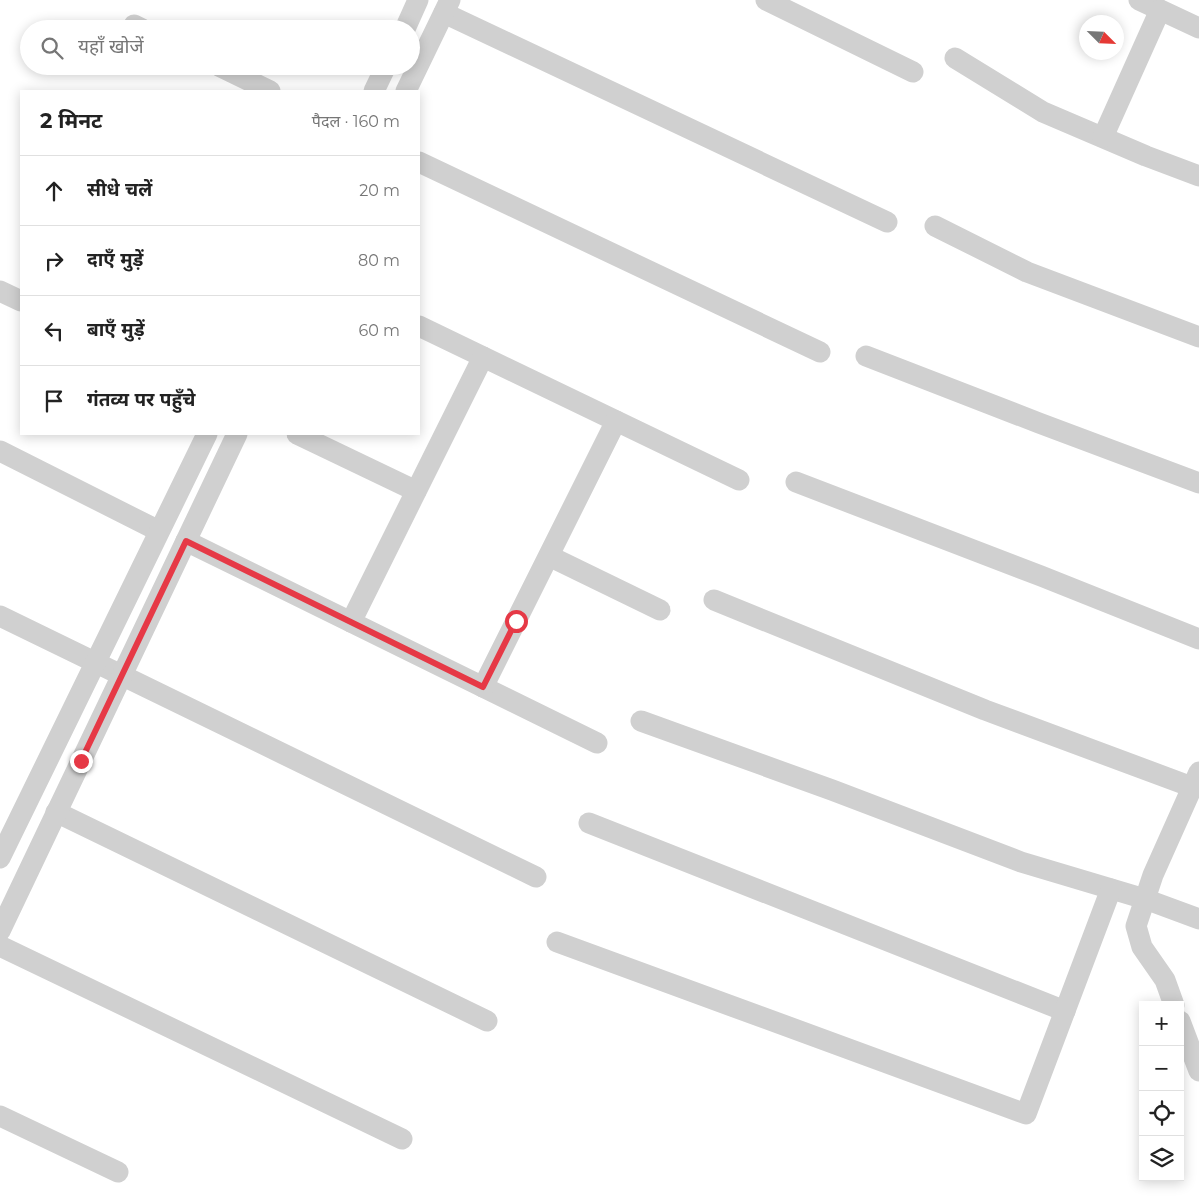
<!DOCTYPE html>
<html lang="hi">
<head>
<meta charset="utf-8">
<style>
  :root { --surface:#fff; --page:#f2f2f2; --text:#222; --muted:#767676; --line:#e0e0e0 }
  body { margin:0; font-family:Montserrat,"Noto Sans Devanagari",sans-serif; background:var(--page); color:var(--text) }
  .controls { position:absolute; right:15px; bottom:15px; display:grid; overflow:hidden; border-radius:0px; box-shadow:0 2px 12px #0003 }
  .controls button { width:45px; height:45px; display:grid; place-items:center; padding:0; border:0; border-bottom:1px solid var(--line); background:var(--surface); color:var(--text); font:25px sans-serif }
  .compass { position:absolute; left:1079px; top:15px; width:45px; height:45px; border-radius:50%; background:var(--surface); box-shadow:0 2px 12px #0003; rotate:114deg }
  .stop { position:absolute; width:15px; height:15px; margin:-11px; border:4px solid #e63946; border-radius:50%; background:#fff }
  .stop.end { background:#e63946; border-color:#fff; box-shadow:0 1px 5px #0008 }
  .list { margin:0; padding:0; list-style:none }
  h2 { display:flex; justify-content:space-between; align-items:center; height:65px; margin:0; padding:0 20px; font-size:21px }
  h2 small { font-size:16px; font-weight:400; color:var(--muted) }
  .list li { display:grid; grid-template-columns:32px 1fr auto; gap:15px; align-items:center; box-sizing:border-box; height:70px; padding:0 20px; border-top:1px solid var(--line) }
  .list b { display:block; font-size:19px; white-space:nowrap }
  .list em { font-size:16px; font-style:normal; color:var(--muted) }
  .icon { flex:none; width:28px; height:28px; fill:none; stroke:currentColor; stroke-width:2; stroke-linecap:round; stroke-linejoin:round }
  .map { position:relative; flex:none; width:1199px; height:1196px; overflow:hidden }
  .search { position:absolute; background:var(--surface); box-shadow:0 2px 12px #0003; left:20px; top:20px; width:400px; height:55px; display:flex; align-items:center; gap:12px; box-sizing:border-box; padding:0 18px; border-radius:28px; color:var(--muted); font-size:19px }
  .panel { position:absolute; background:var(--surface); box-shadow:0 2px 12px #0003; left:20px; top:90px; width:400px; height:345px; border-radius:0px }
  .map>svg:first-child { display:block }
</style>
</head>
<body>
<div class="map">
<svg width="1199" height="1196" viewBox="0 0 1199 1196">
  <rect width="100%" height="100%" fill="#fff"/>
  <g fill="none" stroke-linecap="round" stroke-linejoin="round">
    <g stroke="#d0d0d0" stroke-width="21">
      <path d="M766 0 913 72"/>
      <path d="M1139 0 1199 28"/>
      <path d="M444 13 887 222"/>
      <path d="M134 25 142 29"/>
      <path d="M405 29 418 0"/>
      <path d="M955 58 1043 112 1146 156 1199 176"/>
      <path d="M219 66 270 91"/>
      <path d="M374 91 386 66"/>
      <path d="M406 91 450 0"/>
      <path d="M1103 137 1160 10"/>
      <path d="M419 162 820 352"/>
      <path d="M935 226 1027 272 1199 337"/>
      <path d="M0 291 21 301"/>
      <path d="M419 326 739 480"/>
      <path d="M866 356 1039 423 1199 483"/>
      <path d="M297 434 416 491"/>
      <path d="M0 451 159 531"/>
      <path d="M796 482 1041 576 1199 639"/>
      <path d="M186 541 597 743"/>
      <path d="M549 556 660 610"/>
      <path d="M714 600 985 710 1192 787"/>
      <path d="M0 616 536 877"/>
      <path d="M351 622 483 357"/>
      <path d="M483 687 616 421"/>
      <path d="M641 721 832 790 1021 862 1145 899 1199 919"/>
      <path d="M56 812 487 1021"/>
      <path d="M589 823 1065 1011"/>
      <path d="M0 858 207 434"/>
      <path d="M0 931 237 434"/>
      <path d="M557 942 1026 1114 1111 889"/>
      <path d="M0 946 402 1139"/>
      <path d="M1174 1005 1165 980 1142 947 1136 926 1153 875 1199 772"/>
      <path d="M1180 1021 1199 1071"/>
      <path d="M0 1116 118 1172"/>
    </g>
  </g>
  <g fill="none" stroke-linecap="round" stroke-linejoin="round">
    <path stroke="#e63946" stroke-width="6" d="M81 761 186 541 483 687 516 621"/>
  </g>
</svg>
<div class="controls">
<button>+</button>
<button>−</button>
<button><svg class="icon" aria-label="locate" viewBox="0 0 24 24"><circle cx="12" cy="12" r="6"/><path d="M12 2v4M12 18v4M2 12h4M18 12h4"/></svg></button>
<button><svg class="icon" aria-label="layers" viewBox="0 0 24 24"><path d="M12 4l9 5-9 5-9-5zM3 14l9 5 9-5"/></svg></button>
</div>
<svg class="compass" viewBox="-18 -18 36 36"><path d="M0-13l5 13h-10z" fill="#e53935"/><path d="M0 13l5-13h-10z" fill="#767676"/></svg>
<div class="stop" style="left:516px;top:621px"></div>
<div class="stop end" style="left:81px;top:761px"></div>
<div class="search"><svg class="icon" aria-label="search" viewBox="0 0 24 24"><circle cx="10" cy="10" r="6"/><path d="M15 15l6 6"/></svg>यहाँ खोजें</div>
<section class="panel">
<h2>2 मिनट<small>पैदल · 160 m</small></h2>
<ul class="list">
<li><svg class="icon" aria-label="ahead" viewBox="0 0 24 24"><path d="M12 20V5M6 11l6-6 6 6"/></svg><div><b>सीधे चलें</b></div><em>20 m</em></li>
<li><svg class="icon" aria-label="right" viewBox="0 0 24 24"><path d="M7 20v-9h11M14 6l5 5-5 5"/></svg><div><b>दाएँ मुड़ें</b></div><em>80 m</em></li>
<li><svg class="icon" aria-label="left" viewBox="0 0 24 24"><path d="M17 20v-9H6M10 6l-5 5 5 5"/></svg><div><b>बाएँ मुड़ें</b></div><em>60 m</em></li>
<li><svg class="icon" aria-label="arrive" viewBox="0 0 24 24"><path d="M6 21V4h12l-3 4 3 4H6"/></svg><div><b>गंतव्य पर पहुँचे</b></div></li>
</ul>
</section>
</div>
</body>
</html>
